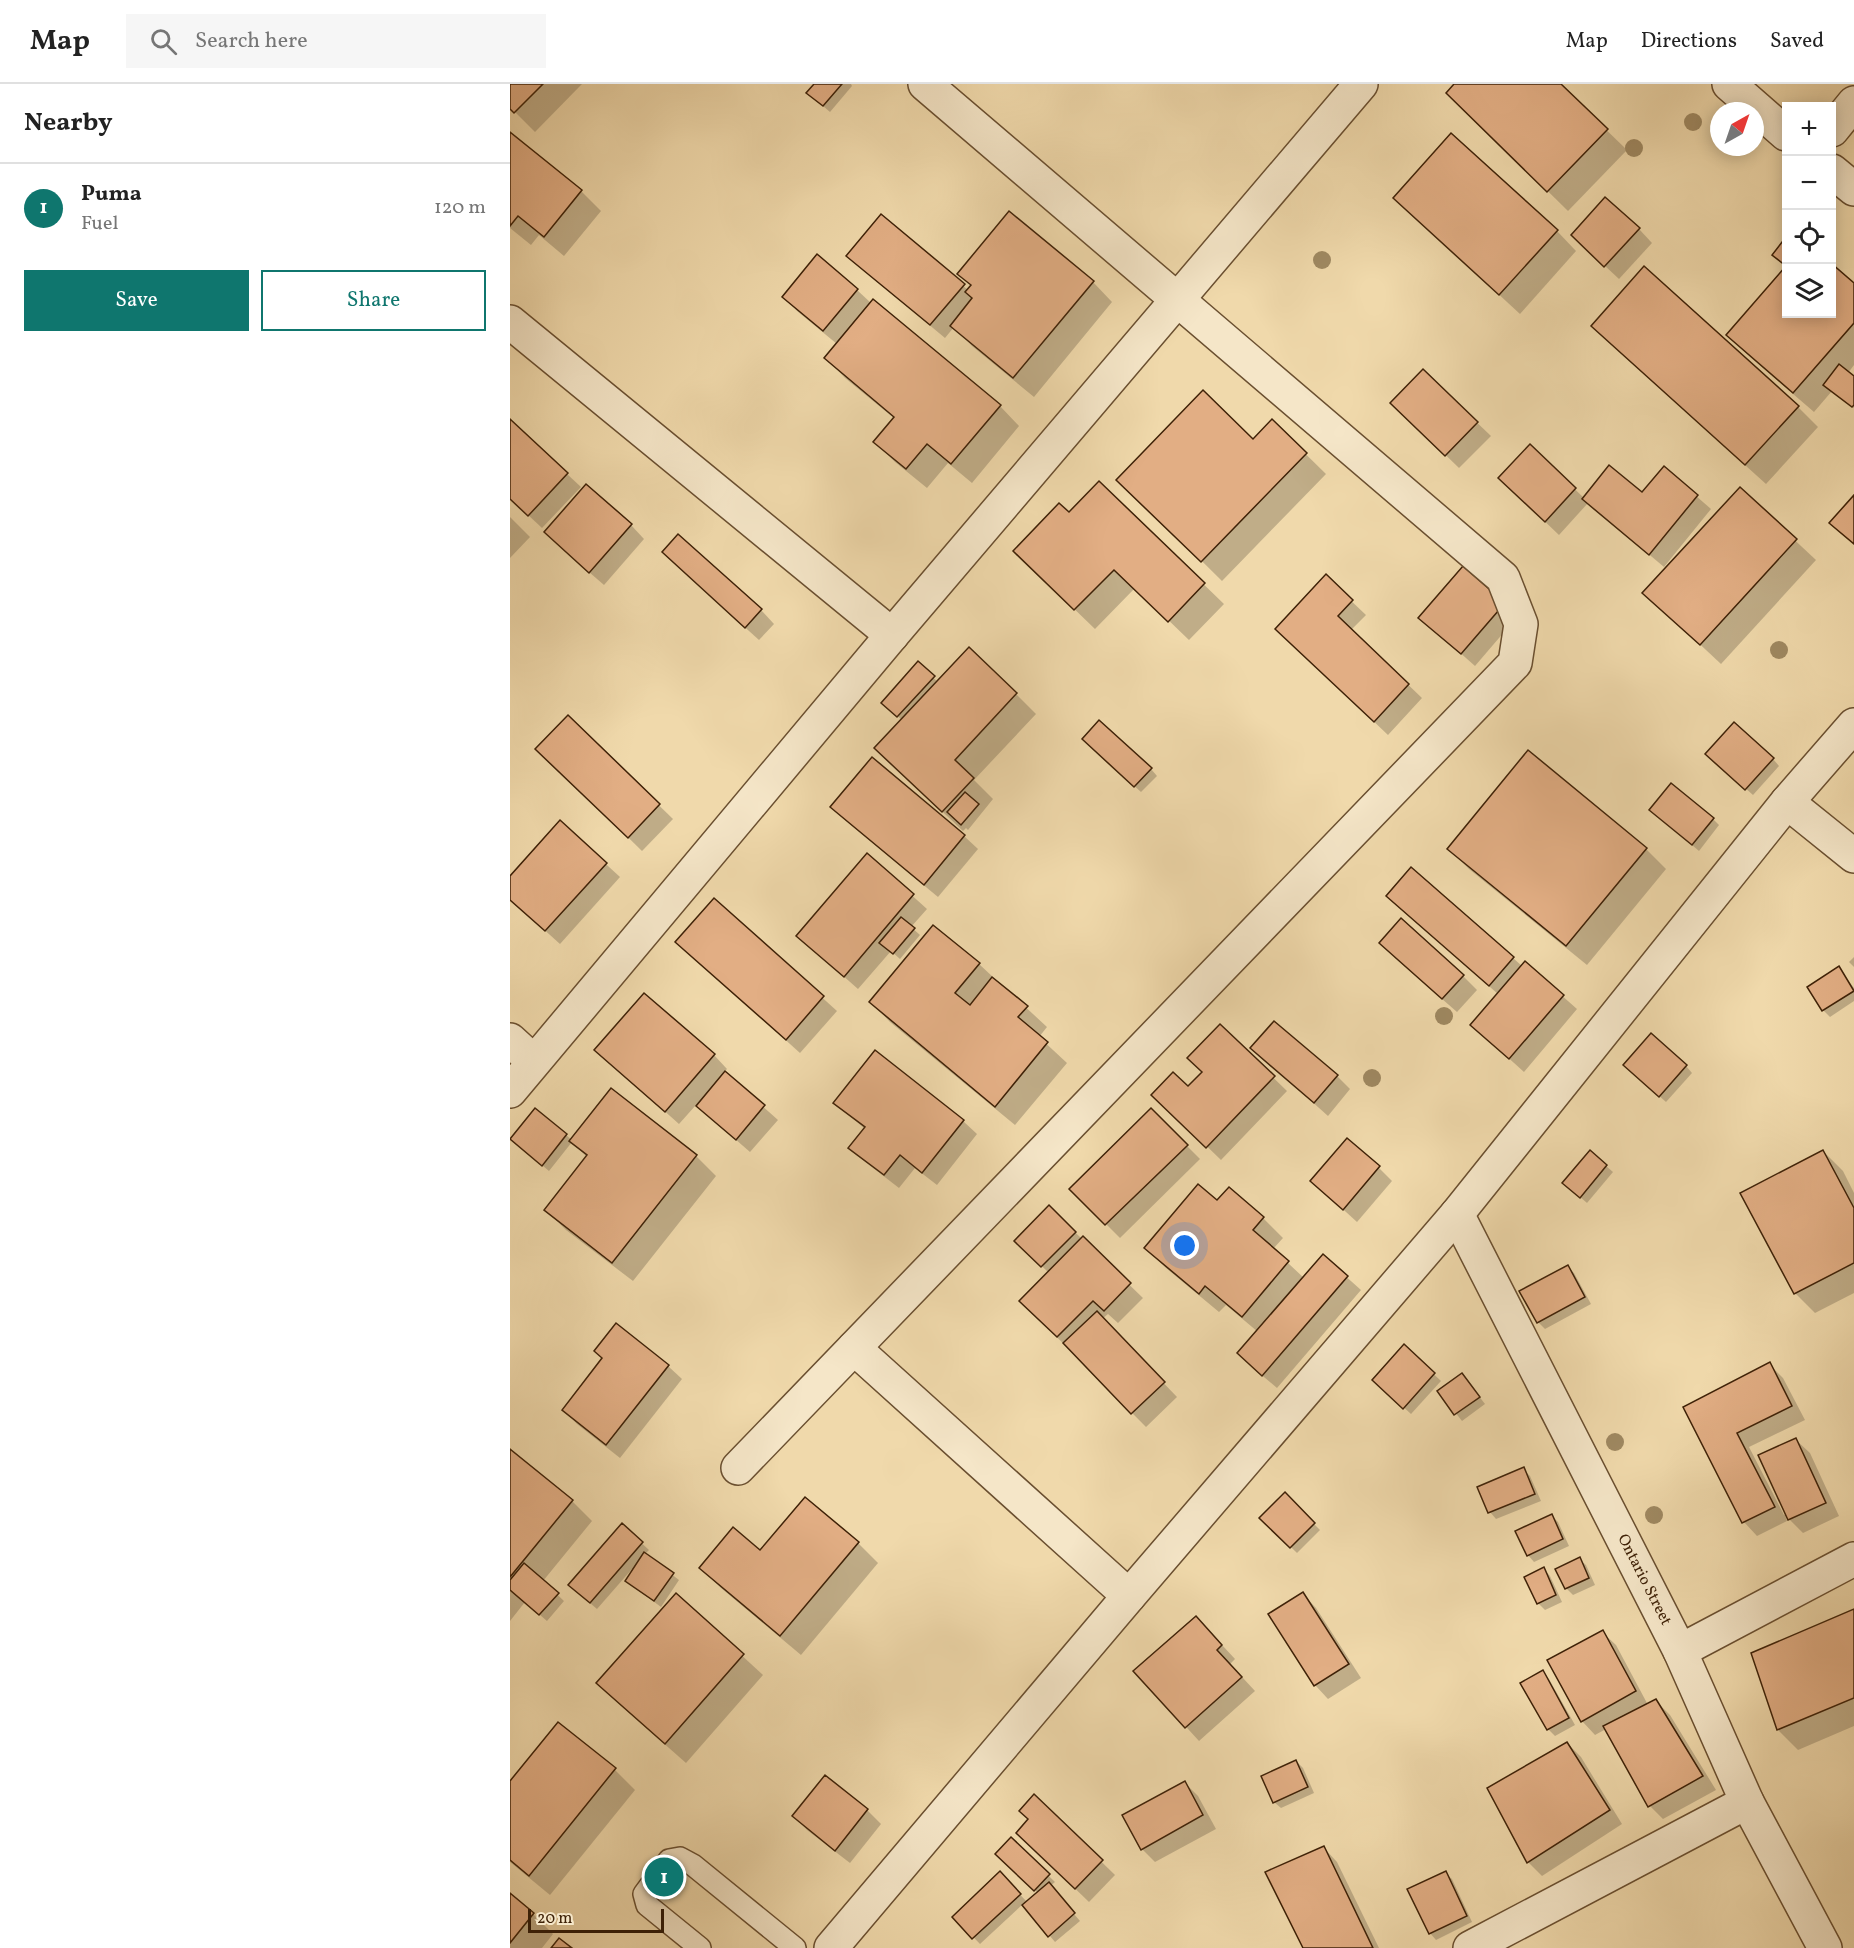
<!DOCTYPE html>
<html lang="en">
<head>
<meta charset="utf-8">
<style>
  :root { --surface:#fff; --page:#f6f6f6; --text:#222; --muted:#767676; --line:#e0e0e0; --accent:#0f766e }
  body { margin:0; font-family:Vollkorn,serif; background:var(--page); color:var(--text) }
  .controls { position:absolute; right:18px; top:18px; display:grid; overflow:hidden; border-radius:0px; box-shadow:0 3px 15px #0003 }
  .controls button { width:54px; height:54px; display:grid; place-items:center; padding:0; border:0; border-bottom:2px solid var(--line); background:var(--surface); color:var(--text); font:30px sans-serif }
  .compass { position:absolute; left:1200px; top:18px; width:54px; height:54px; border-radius:50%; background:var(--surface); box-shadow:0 3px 15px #0003; rotate:40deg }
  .scale { position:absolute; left:18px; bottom:15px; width:136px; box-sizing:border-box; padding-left:6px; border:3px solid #3e2107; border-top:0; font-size:16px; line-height:21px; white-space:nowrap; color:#3e2107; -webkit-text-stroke:4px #f5e6c8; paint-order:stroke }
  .you { position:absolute; left:675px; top:1162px; width:21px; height:21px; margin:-15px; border:4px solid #fff; border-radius:50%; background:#1a73e8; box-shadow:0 0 0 9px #1a73e833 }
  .badge { display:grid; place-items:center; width:39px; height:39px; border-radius:50%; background:var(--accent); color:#fff; font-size:20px; font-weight:700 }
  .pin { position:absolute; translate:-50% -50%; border:3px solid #fff; box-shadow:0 2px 6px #0006 }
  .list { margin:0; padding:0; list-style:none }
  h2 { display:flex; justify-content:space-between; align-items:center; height:78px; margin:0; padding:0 24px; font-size:26px }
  h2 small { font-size:20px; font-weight:400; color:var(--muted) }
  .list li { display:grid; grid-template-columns:39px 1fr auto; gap:18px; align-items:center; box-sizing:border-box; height:90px; padding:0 24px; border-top:2px solid var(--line) }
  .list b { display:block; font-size:22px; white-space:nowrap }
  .list p { margin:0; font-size:20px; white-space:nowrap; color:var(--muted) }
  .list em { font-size:20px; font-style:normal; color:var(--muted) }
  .actions { display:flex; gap:12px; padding:18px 24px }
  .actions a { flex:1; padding:14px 0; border:2px solid var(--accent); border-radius:0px; text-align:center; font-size:21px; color:var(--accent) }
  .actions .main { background:var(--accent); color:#fff }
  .icon { flex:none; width:33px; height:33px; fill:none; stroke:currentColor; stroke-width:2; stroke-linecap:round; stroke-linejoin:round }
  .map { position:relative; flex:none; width:1344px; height:1864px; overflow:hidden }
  header { display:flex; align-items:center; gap:36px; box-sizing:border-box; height:84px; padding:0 30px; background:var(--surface); border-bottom:2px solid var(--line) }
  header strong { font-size:28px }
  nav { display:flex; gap:33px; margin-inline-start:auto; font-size:21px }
  .search { width:420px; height:54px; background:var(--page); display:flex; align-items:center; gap:15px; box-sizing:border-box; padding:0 21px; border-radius:0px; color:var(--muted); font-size:22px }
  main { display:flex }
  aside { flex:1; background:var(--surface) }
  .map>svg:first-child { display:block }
</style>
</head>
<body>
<header>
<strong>Map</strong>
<div class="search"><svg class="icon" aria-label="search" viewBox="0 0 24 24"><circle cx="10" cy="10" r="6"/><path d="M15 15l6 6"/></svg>Search here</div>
<nav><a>Map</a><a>Directions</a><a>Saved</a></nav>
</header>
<main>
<aside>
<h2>Nearby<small></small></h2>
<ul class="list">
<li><span class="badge">1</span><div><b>Puma</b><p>Fuel</p></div><em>120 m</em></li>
</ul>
<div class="actions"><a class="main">Save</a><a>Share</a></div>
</aside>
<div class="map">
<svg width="1344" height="1864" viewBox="0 0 1344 1864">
  <rect width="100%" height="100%" fill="#f0d9ab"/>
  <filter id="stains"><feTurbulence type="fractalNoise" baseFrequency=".00333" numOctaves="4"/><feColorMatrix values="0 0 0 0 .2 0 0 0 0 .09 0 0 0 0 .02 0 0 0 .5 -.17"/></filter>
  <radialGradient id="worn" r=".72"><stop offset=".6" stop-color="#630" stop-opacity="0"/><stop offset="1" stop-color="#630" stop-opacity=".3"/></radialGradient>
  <g fill="#0003">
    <path d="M0 0H72L25 48 0 23Z"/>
    <path d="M306 0H341L342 2 320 28 298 9Z"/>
    <path d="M946 0H1049L1117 66 1058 127 938 9Z"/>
    <path d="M0 50 71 107 91 127 54 172 29 151 21 161 0 144Z"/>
    <path d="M371 133 458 206 462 202 449 189 583 198 602 218 524 313 462 262 444 243 435 254 352 185 338 172Z"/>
    <path d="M905 133 1047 147 1066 167 1010 230Z"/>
    <path d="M1129 145 1142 159 1109 195 1077 165Z"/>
    <path d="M1322 182 1344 201V281L1338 289 1344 294V324L1322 307 1304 328 1238 271 1218 251 1276 184V230H1322Z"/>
    <path d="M347 206 361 219 490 322 509 342 462 399 438 379 417 404 385 378 365 358 385 335 335 294 316 274 327 260 287 227 274 213Z"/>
    <path d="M1103 262 1288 323 1308 343 1256 400Z"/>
    <path d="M913 287 981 352 949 384 882 319Z"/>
    <path d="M0 337 71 403 32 444 0 414Z"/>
    <path d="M762 337 816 390 712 497 609 395 743 357Z"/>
    <path d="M1020 362 1074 414 1132 410 1154 384 1201 425 1154 483 1078 419 1049 451 1004 408Z"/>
    <path d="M589 399 714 520 679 556 625 504 585 545 525 487Z"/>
    <path d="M1230 405 1306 476 1211 580 1135 509Z"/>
    <path d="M0 433 20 453 0 474Z"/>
    <path d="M121 441 134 455 94 501 49 462Z"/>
    <path d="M167 482 251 526 264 540 249 556Z"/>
    <path d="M953 484 1007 533 965 582 911 534Z"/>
    <path d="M816 493 856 531 841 546 912 614 878 651 780 558Z"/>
    <path d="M408 580 428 598 506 610 526 630 464 696 483 715 458 746 456 744 453 747 386 684 392 636 373 619Z"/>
    <path d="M58 633 163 735 132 767 28 665Z"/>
    <path d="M580 662 641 685 647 692 631 708Z"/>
    <path d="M1263 675 1269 682 1243 711 1204 676Z"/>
    <path d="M322 723 454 752 468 765 428 813 336 737Z"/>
    <path d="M1141 726 1203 735 1209 741 1189 767Z"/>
    <path d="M50 738 110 793 50 860 0 815V794Z"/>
    <path d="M939 765H1136L1156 785 1077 881 959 785Z"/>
    <path d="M357 771 417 825 401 843 410 851 390 875 381 867 348 905 288 852Z"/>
    <path d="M204 816 327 927 290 969 167 858Z"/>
    <path d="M891 825 1003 874 1012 882 1015 879 1067 925 1014 988 962 941 988 910Z"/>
    <path d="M884 873 953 892 967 906 947 928Z"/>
    <path d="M1344 873V883L1339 878Z"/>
    <path d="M469 880 537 943 529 953 557 979 505 1041 380 938 361 918Z"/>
    <path d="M1329 884 1344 904V917L1320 933 1313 926 1299 904Z"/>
    <path d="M710 942 777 1007 711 1076 644 1011 678 1004 694 988Z"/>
    <path d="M742 964 827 992 840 1005 818 1032Z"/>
    <path d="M86 966 204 971 217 985 214 988 268 1036 240 1068 186 1021 169 1040Z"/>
    <path d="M1176 982 1182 989 1156 1018 1121 987Z"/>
    <path d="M101 1006 186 1072 206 1092 123 1197 56 1146 36 1126 77 1073 62 1058 39 1087 8 1061 26 1026 62 1056Z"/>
    <path d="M325 1019 453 1037 467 1050 427 1101 405 1084 389 1104 354 1077 340 1064 355 1045Z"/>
    <path d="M641 1026 690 1075 610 1154 561 1105Z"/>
    <path d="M1313 1067 1333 1087 1344 1109V1209L1305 1229 1285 1209Z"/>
    <path d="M1096 1082 1103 1088 1077 1119 1061 1105Z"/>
    <path d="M869 1084 882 1097 847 1138 802 1097Z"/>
    <path d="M708 1119 753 1134 773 1154 763 1165 794 1194 813 1172 851 1206 767 1304 742 1283 748 1248 716 1221 709 1228 656 1184 636 1164Z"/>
    <path d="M539 1123 633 1214 608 1239 598 1230 592 1235 667 1313 636 1343 511 1217 539 1189 506 1157Z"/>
    <path d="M1057 1183 1064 1189 1081 1220 1035 1245 1028 1238Z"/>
    <path d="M894 1262 931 1297 901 1330 864 1296Z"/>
    <path d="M1259 1280 1273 1294 1295 1336 1239 1363 1274 1431 1277 1430 1286 1356 1300 1369 1329 1432 1293 1449 1275 1431 1277 1437 1247 1452 1234 1438 1175 1323Z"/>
    <path d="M158 1282 172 1295 110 1374 67 1340 54 1326Z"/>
    <path d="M958 1298 975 1320 952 1337 929 1308Z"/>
    <path d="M0 1367 62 1417 82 1437 33 1497 54 1517 37 1537 15 1518 0 1537Z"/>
    <path d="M1013 1385 1020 1392 1031 1417 986 1435 980 1428Z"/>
    <path d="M775 1411 810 1446 787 1469 751 1434Z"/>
    <path d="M1042 1432 1048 1438 1059 1462 1024 1478 1018 1471Z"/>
    <path d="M112 1441 139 1466 135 1470 169 1496 151 1523 116 1497 124 1486 122 1485 87 1525 67 1508Z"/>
    <path d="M348 1459 368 1479 291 1571 211 1504 191 1484 250 1468Z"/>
    <path d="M1069 1475 1076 1481 1085 1501 1063 1511 1056 1504 1047 1485Z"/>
    <path d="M1034 1485 1040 1492 1052 1518 1035 1526 1028 1519Z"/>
    <path d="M793 1510 806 1524 851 1594 818 1615 805 1601Z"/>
    <path d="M166 1511 253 1591 176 1679 108 1619Z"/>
    <path d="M1344 1527V1642L1288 1666 1268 1646 1243 1570Z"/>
    <path d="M699 1547 725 1575 720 1580 745 1607 689 1657 626 1588Z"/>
    <path d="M1092 1548 1106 1561 1138 1621 1146 1617 1160 1631 1206 1706 1153 1735 1140 1722 1096 1645 1085 1651 1072 1637Z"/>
    <path d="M1032 1588 1039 1595 1065 1641 1045 1652 1038 1645 1012 1600Z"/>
    <path d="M48 1640 105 1686 125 1706 40 1811 0 1778V1700Z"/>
    <path d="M1057 1659 1071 1673 1112 1740 1032 1792 1019 1779 979 1704Z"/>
    <path d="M786 1677 793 1684 804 1709 771 1724 764 1718Z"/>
    <path d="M315 1693 357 1726 371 1740 340 1779 297 1746 284 1732Z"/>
    <path d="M674 1698 688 1712 706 1745 645 1778 632 1765Z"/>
    <path d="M524 1712 605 1791 579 1818 521 1762 520 1736Z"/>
    <path d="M501 1755 545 1798 540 1802 570 1837 545 1858 513 1820 470 1860 444 1833 490 1789 517 1818 528 1809 487 1770Z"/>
    <path d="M814 1764 827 1778 869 1864H794Z"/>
    <path d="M935 1789 942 1795 962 1838 926 1856 920 1849Z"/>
    <path d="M0 1811 23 1830 43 1850 32 1864H0Z"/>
  </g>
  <g fill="#e2ae84" stroke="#3e2107" stroke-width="1.5">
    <path d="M0 0H33L4 29 0 25Z"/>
    <path d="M304 0H332L313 22 296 9Z"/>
    <path d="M944 0H1051L1098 45 1037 108 936 9Z"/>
    <path d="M0 48 72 106 34 153 8 132 0 142Z"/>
    <path d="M941 49 1048 146 989 211 883 114Z"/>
    <path d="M1095 113 1130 144 1094 183 1061 151Z"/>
    <path d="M499 127 584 197 503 294 440 242 462 214 455 208 461 201 447 190Z"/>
    <path d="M371 130 455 200 420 241 336 172Z"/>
    <path d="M1276 153V230H1322V180L1344 199V239L1283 309 1216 251 1276 182 1262 171Z"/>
    <path d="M307 170 348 205 313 247 272 213Z"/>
    <path d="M1134 182 1289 322 1235 381 1081 242Z"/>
    <path d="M363 215 491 321 441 380 417 360 396 385 363 358 384 333 314 274Z"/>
    <path d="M1329 280 1344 292V321L1342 323 1313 301Z"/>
    <path d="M913 285 968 338 935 372 880 319Z"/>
    <path d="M693 306 743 355 762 335 797 369 691 478 606 396Z"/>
    <path d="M0 335 58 389 18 432 0 415Z"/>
    <path d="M1020 360 1066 404 1035 438 988 394Z"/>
    <path d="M1099 381 1132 408 1154 382 1188 411 1139 471 1072 415Z"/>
    <path d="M589 397 695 499 658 538 604 486 564 526 503 467 549 419 559 428Z"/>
    <path d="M76 400 122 440 79 489 34 448Z"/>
    <path d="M1230 403 1287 455 1190 561 1132 509Z"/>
    <path d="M1344 411V460L1319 439Z"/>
    <path d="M168 450 252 525 235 544 152 468Z"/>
    <path d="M953 482 995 519 951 570 908 534Z"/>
    <path d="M816 490 843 516 828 532 899 600 864 638 765 545Z"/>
    <path d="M459 563 507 609 445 676 464 694 432 728 364 664Z"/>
    <path d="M408 577 425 592 387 633 371 619Z"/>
    <path d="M58 631 150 720 118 754 25 665Z"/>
    <path d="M589 636 642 684 624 703 572 655Z"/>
    <path d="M1224 638 1264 674 1235 706 1195 670Z"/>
    <path d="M1018 666 1137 764 1056 862 937 765Z"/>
    <path d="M362 673 455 751 414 801 320 723Z"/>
    <path d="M1161 699 1204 734 1182 761 1139 726Z"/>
    <path d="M455 708 469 720 451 741 437 728Z"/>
    <path d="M50 736 97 779 35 847 0 816V792Z"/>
    <path d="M357 769 404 810 334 893 286 852Z"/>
    <path d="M901 783 1004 873 979 902 876 812Z"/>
    <path d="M204 814 314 912 276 956 165 858Z"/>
    <path d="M391 833 405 844 383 870 369 859Z"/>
    <path d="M891 834 954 891 932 915 869 859Z"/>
    <path d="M423 841 470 879 445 909 460 921 482 893 518 922 508 933 538 958 485 1023 359 918Z"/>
    <path d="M1015 877 1054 911 999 975 960 941Z"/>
    <path d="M1329 882 1344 907 1312 927 1297 903Z"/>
    <path d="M134 909 205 970 155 1028 84 966Z"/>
    <path d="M764 937 828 991 804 1019 740 964Z"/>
    <path d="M710 940 765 992 696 1064 641 1011 663 988 678 1002 692 988 677 974Z"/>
    <path d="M1141 949 1177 981 1149 1013 1113 981Z"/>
    <path d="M365 966 454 1036 412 1089 390 1071 374 1091 338 1064 355 1043 323 1019Z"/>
    <path d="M215 987 255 1021 226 1056 186 1022Z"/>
    <path d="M101 1004 187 1071 102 1179 34 1126 77 1071 59 1057Z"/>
    <path d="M25 1024 57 1050 32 1082 0 1055Z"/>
    <path d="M641 1024 678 1061 595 1141 559 1105Z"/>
    <path d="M837 1054 870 1082 833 1126 800 1097Z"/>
    <path d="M1080 1066 1097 1081 1070 1114 1052 1099Z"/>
    <path d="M1313 1066 1344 1124V1179L1284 1210 1230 1109Z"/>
    <path d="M688 1100 707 1116 719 1103 754 1133 743 1146 779 1177 732 1233 695 1202 689 1210 634 1164Z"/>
    <path d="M539 1121 566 1148 531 1183 504 1157Z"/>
    <path d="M573 1152 621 1199 594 1227 583 1217 547 1253 509 1217Z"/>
    <path d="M813 1170 838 1192 752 1292 727 1269Z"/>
    <path d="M1058 1181 1075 1213 1027 1239 1009 1207Z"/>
    <path d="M587 1227 655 1298 621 1330 553 1259Z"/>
    <path d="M106 1239 159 1281 96 1361 52 1326 92 1274 84 1267Z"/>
    <path d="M894 1260 925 1289 893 1325 862 1296Z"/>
    <path d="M1260 1278 1282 1322 1227 1349 1265 1423 1232 1439 1173 1323Z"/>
    <path d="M952 1289 970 1313 944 1331 927 1307Z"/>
    <path d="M1286 1354 1316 1419 1278 1436 1248 1371Z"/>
    <path d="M0 1365 63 1416 0 1493Z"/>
    <path d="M1014 1383 1025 1410 978 1429 967 1403Z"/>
    <path d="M775 1408 805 1439 780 1464 749 1434Z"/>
    <path d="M295 1413 349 1458 270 1552 189 1484 223 1443 250 1466Z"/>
    <path d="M1042 1430 1053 1455 1017 1472 1005 1447Z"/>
    <path d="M112 1439 133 1458 80 1519 58 1501Z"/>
    <path d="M134 1468 164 1489 144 1517 115 1497Z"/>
    <path d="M1070 1473 1079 1494 1055 1505 1045 1485Z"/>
    <path d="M14 1479 49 1509 29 1531 0 1506V1496Z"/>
    <path d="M1034 1483 1046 1511 1027 1520 1014 1493Z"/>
    <path d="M793 1508 839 1580 804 1602 758 1530Z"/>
    <path d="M166 1509 234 1570 155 1660 86 1599Z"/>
    <path d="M1344 1525V1614L1267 1646 1241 1569Z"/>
    <path d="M686 1532 712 1561 707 1566 732 1593 675 1644 623 1587Z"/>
    <path d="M1093 1546 1126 1607 1071 1638 1037 1576Z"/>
    <path d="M1033 1586 1059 1634 1037 1646 1010 1599Z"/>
    <path d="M1146 1615 1193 1692 1138 1723 1093 1642Z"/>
    <path d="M48 1638 106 1684 19 1792 0 1776V1697Z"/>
    <path d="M1057 1658 1100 1726 1017 1779 977 1704Z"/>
    <path d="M786 1676 798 1703 763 1719 751 1692Z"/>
    <path d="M315 1691 358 1725 325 1767 282 1732Z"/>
    <path d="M675 1697 693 1731 631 1766 612 1731Z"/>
    <path d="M524 1710 593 1776 565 1805 506 1749 518 1735 509 1727Z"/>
    <path d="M501 1753 540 1790 524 1807 485 1770Z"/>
    <path d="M814 1762 863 1864H793L755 1788Z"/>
    <path d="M490 1787 511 1810 462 1855 442 1833Z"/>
    <path d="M936 1787 957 1832 919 1850 897 1805Z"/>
    <path d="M539 1798 565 1829 538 1853 512 1821Z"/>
    <path d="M0 1809 24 1829 0 1859Z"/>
    <path d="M49 1854 62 1864H41Z"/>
  </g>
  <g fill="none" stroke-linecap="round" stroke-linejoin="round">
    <defs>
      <path id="service" d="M190 1864 137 1821 134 1810 159 1776 170 1774 183 1781 285 1864"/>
      <g id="minor">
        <path d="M1322 46 1344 19"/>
        <path d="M0 238 382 551"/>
        <path d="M0 956 23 977"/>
        <path d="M0 1007 382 551 851 0"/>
        <path d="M947 1130 1170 1567 1237 1718 1315 1864"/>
        <path d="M344 1264 619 1512"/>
        <path d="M228 1384 1005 579 1011 540 993 494 415 0"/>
        <path d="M1170 1567 1344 1475"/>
        <path d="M960 1864 1237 1718"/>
      </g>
      <g id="tertiary">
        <path d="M1219 0 1276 50"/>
        <path d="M1322 87 1344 105"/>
        <path d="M1277 718 1344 772"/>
        <path d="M321 1864 619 1512 947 1130 1277 718 1344 641"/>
      </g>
    </defs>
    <use href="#service" stroke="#6a4f30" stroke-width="24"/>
    <use href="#minor" stroke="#6a4f30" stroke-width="36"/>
    <use href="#tertiary" stroke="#6a4f30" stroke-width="36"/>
    <use href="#service" stroke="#f5e6c8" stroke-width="21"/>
    <use href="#minor" stroke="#f5e6c8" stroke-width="33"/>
    <use href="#tertiary" stroke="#f5e6c8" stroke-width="33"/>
  </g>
  <g fill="#9f8962">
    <circle cx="1183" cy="38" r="9"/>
    <circle cx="1124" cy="64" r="9"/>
    <circle cx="812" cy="176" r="9"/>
    <circle cx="1269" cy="566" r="9"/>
    <circle cx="934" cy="932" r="9"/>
    <circle cx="862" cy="994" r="9"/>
    <circle cx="1105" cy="1358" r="9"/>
    <circle cx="1144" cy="1431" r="9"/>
  </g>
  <g text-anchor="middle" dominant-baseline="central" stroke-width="6" stroke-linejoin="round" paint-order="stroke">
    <g font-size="16" fill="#3e2107" stroke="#f5e6c8">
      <text transform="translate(1134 1496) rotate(63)">Ontario Street</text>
    </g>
  </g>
  <rect width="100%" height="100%" filter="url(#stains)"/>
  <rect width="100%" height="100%" fill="url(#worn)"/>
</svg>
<div class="controls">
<button>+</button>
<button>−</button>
<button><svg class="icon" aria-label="locate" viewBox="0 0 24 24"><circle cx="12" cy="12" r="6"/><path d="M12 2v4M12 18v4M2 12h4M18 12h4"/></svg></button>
<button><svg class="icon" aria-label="layers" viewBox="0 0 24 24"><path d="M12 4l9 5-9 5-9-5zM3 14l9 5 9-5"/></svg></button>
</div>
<svg class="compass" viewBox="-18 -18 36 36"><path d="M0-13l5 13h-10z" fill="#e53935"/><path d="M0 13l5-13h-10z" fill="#767676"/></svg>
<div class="scale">20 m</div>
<div class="you"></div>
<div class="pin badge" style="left:154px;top:1793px">1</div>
</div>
</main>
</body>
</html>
